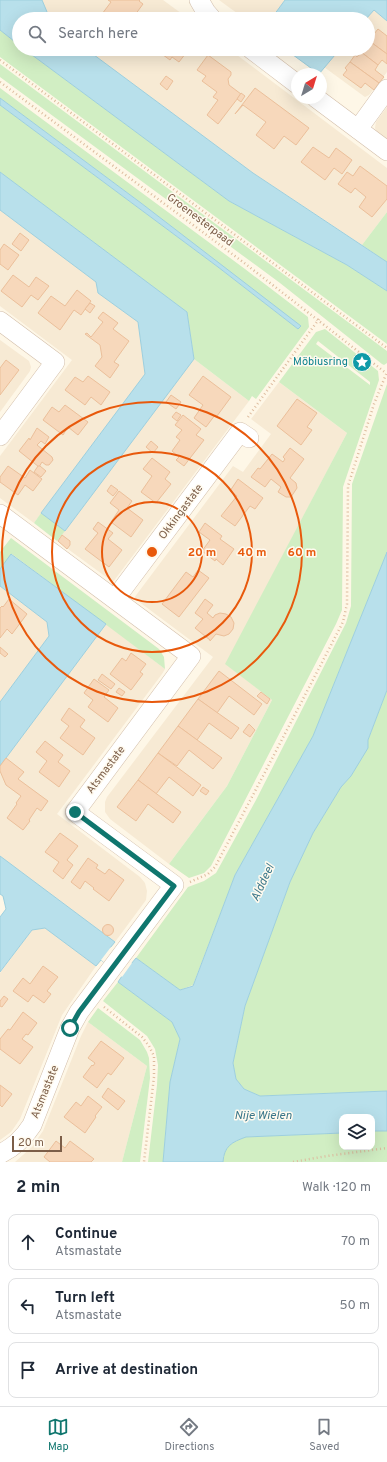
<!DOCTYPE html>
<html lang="en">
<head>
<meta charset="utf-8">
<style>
  :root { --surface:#fff; --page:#f6f6f7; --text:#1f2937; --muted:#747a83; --line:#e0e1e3; --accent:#0f766e }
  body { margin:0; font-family:Overpass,sans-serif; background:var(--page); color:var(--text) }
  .controls { position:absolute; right:12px; bottom:12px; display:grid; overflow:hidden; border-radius:8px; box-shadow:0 4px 16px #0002 }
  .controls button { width:36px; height:36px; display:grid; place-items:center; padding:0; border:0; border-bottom:1px solid var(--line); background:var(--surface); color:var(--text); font:20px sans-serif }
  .compass { position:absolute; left:291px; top:68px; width:36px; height:36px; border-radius:50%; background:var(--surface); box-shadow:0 4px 16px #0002; rotate:38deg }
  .scale { position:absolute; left:12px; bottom:10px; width:50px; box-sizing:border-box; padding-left:4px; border:2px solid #7c5e48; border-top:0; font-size:11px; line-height:14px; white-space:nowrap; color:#7c5e48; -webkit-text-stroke:3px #fffaef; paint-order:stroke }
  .stop { position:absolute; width:12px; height:12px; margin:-9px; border:3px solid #0f766e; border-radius:50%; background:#fff }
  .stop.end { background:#0f766e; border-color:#fff; box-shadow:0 1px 4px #0008 }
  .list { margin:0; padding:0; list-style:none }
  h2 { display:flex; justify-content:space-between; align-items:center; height:52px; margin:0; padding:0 16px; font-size:17px }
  h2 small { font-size:13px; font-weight:400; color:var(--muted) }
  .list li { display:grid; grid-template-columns:26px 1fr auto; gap:12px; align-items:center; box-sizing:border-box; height:56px; margin:0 8px 8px; padding:0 8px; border:1px solid var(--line); border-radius:8px }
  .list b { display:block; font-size:15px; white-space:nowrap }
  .list p { margin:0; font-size:13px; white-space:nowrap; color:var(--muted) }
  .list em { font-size:13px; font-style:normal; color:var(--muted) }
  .icon { flex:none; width:22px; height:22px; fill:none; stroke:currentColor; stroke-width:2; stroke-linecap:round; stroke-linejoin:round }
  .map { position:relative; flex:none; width:387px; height:1162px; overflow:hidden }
  .search { position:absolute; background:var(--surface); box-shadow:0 4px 16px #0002; left:12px; right:12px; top:12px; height:44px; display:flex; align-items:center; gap:10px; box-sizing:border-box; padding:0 14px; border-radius:22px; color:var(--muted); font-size:15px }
  .sheet { height:244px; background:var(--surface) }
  nav { display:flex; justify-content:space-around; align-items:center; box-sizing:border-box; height:56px; border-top:1px solid var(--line); background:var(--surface); font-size:11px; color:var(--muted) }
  nav a { display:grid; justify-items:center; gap:2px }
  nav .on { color:var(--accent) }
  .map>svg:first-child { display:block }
</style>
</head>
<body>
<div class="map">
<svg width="387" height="1162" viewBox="0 0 387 1162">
  <rect width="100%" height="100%" fill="#fef7e7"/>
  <g fill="#f7ead4">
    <path d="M42 0H163L189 19H50Z"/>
    <path d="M219 0H285L271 19H245Z"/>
    <path d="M374 10 387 21V72L369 95 365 97 324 67 340 49H368V19H366Z"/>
    <path d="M86 49H229L387 168V212L362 245 253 173Z"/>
    <path d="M387 107V143L376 131 375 128 376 122Z"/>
    <path d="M0 210 96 282 98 293 138 322 145 374 34 523 0 498V456L72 360 0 306Z"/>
    <path d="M0 340 29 361 31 367 30 371 0 412Z"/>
    <path d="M194 359 249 401 113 582 57 541Z"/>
    <path d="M279 382 347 433 226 664 272 700 227 786 169 864 110 819 105 812V802L107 797 213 657 134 598 233 466 243 472 271 434 251 419Z"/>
    <path d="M0 586 47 622 49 636 0 702Z"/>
    <path d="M106 624 165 669 162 674 57 814 140 877 145 883 147 891 146 900 115 942 0 856V766Z"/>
    <path d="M45 928 96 966 62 1015 20 1119 11 1132 0 1140V973L32 930Z"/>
    <path d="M88 1022 147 1066 122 1162H15L32 1147 43 1131 81 1036Z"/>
  </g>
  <g fill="#d1eec3" fill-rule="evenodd">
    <path d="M0 30 19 45V49H24L229 201 347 265 387 291V344L0 57Z"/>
    <path d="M0 64 387 351V363L384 365 382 364 280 283 0 77Z"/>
    <path d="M0 88 245 269 308 317 309 327 256 399 252 396 249 401 194 359 187 312 0 172V105L218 267 298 329 300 326 141 203 0 98Z"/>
    <path d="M387 212V262L362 245Z"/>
    <path d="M325 329 378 371 379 380 343 487 342 610 336 624 211 866 204 873 189 878 169 864 227 786 272 700 225 664 347 433 279 382 316 332ZM318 341 370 382V385L316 344Z"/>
    <path d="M387 384V552L313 736 235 875 193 985 180 990 136 958 188 887 204 881 216 873 256 800 346 623 351 606 352 484Z"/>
    <path d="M41 513 65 531 57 541 34 523Z"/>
    <path d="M11 538 159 649 164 657 165 669 12 554 0 569V552Z"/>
    <path d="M387 690V1091L260 1096 244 1089 236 1079 233 1063 245 1006 290 882 313 833 341 787 351 776 367 748 368 740Z"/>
    <path d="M118 982 172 1022 180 1039 170 1082 163 1162H148L157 1085 158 1065 155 1049 147 1036 103 1001Z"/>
    <path d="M98 1008 140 1040 147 1052 149 1058 150 1078 140 1162H122L147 1066 88 1022Z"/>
    <path d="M372 1131H387V1162H223C224 1146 232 1142 245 1137L342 1133V1147H372Z"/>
  </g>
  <g fill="#b8e0eb" stroke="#9dcfde">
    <path d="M0 0H42L50 19H19V45L0 30Z"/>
    <path d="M285 0H387V21L374 10 366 19H271Z"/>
    <path d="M24 49H86L253 173 387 262V291L347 265 229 201Z"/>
    <path d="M285 49H340L319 74Z"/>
    <path d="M0 98 141 203 301 326 298 329 218 267 0 105Z"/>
    <path d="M0 172 187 312 194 359 65 531 41 513 145 374 138 322 98 293 96 282 0 210Z"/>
    <path d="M387 552V690L368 740V748L351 776 341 787 313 833 290 882 245 1006 233 1063 236 1079 244 1089 260 1096 387 1091V1131H372V1117H342V1133L246 1137C232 1142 224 1146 223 1162H163L170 1082 180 1039 172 1022 118 982 122 976 101 960 96 966 45 928 32 930 0 972V917L6 909 3 896 0 894V856L115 942 110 948 131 964 136 958 180 990 193 986 235 875 313 736Z"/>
    <path d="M11 554 106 624 0 766V702L49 636 47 622 0 586V569Z"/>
  </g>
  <path fill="#fef7e7" d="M111 947 132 963 122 977 101 960Z"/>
  <g fill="#f7d8bb" stroke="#ebbf9a">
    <path d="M108 0H140L139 1 143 4 132 19H109L102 14 111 2Z"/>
    <path d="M378 29 387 36V54L368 40V37L372 32 374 34Z"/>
    <path d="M368 40 387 54V64L382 60 378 65 361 52 363 49H368Z"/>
    <path d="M155 49H189L179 62 172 57 170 60Z"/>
    <path d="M361 52 378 65 375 70 384 77 379 83 350 62 355 55 357 57Z"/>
    <path d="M208 55 231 72V75L228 79 229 85 241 94 218 124 207 115 218 100 213 97 217 92 202 81 206 76 197 70Z"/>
    <path d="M350 62 379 83 374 90 365 83 361 88 343 75 347 70 345 68Z"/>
    <path d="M166 76 173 81 167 90 160 84Z"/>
    <path d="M255 88 309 128 296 145 284 136 274 149 256 135 266 122 243 105 235 114Z"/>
    <path d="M241 93 245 96 241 102 237 99Z"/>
    <path d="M313 147 329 158 336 148 352 160 342 174 334 168 325 180 301 162Z"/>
    <path d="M360 166 387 186V199L372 217 359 207 366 197 355 188 351 193 338 184 347 172 353 176Z"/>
    <path d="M20 233 29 240 21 251 12 244Z"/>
    <path d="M4 244 19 255 8 270 0 264V250Z"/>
    <path d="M13 275 29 287 36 277 49 286 38 300 31 295 22 307 1 291Z"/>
    <path d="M77 290 91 301 81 315 74 310 60 330 38 313 51 296 65 306Z"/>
    <path d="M90 303 95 306 90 313 85 309Z"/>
    <path d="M103 312 118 323 113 329 129 341 114 362 119 365 110 378 95 366 102 357 100 345 85 334 87 333 91 337 103 322 98 318Z"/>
    <path d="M6 360 19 370 0 395V368Z"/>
    <path d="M88 376 110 392 101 405 91 397 85 405 65 390 75 377 83 382Z"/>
    <path d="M203 376 231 397 217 416 215 415 206 427 194 418 203 405 189 395Z"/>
    <path d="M171 395 181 402 176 409 166 402Z"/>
    <path d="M297 399 317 413 307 427 312 430 301 445 277 426Z"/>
    <path d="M65 405 88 422 78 435 68 427 63 435 43 420 52 407 59 412Z"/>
    <path d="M176 412 181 415 177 421 172 417Z"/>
    <path d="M183 415 201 429 196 435 204 440 184 466 176 460 179 457 172 451 180 440 176 437 182 430 175 425Z"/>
    <path d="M37 428 49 437 45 444 41 441 37 445 52 457 53 460 49 465H46L42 462 39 467 19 451 29 438 30 440Z"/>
    <path d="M151 441 158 447 153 453 146 447Z"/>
    <path d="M290 448 304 459 290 478 296 483 297 488 291 497H286L278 492 281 487 271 479 265 487 251 477 258 468 260 469 272 454 283 462 285 459 283 457Z"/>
    <path d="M152 458 170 472 165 479 171 484 156 503 141 492 152 476 143 469Z"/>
    <path d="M8 466 25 478 30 470 42 479 33 491 25 485 18 495 0 482V477Z"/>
    <path d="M38 466H40L46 471 41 477 34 472Z"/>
    <path d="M238 479 263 498 255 509 250 506 235 526 221 516 237 496 230 491Z"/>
    <path d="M111 485 118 490 113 496 107 491Z"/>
    <path d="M119 491 132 501 127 508 143 520 131 537 111 522 119 510 110 503Z"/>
    <path d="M98 522 113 533 108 539 122 550 109 567 85 549 98 533 93 529Z"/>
    <path d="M205 523 222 536 220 539 234 549 223 565 216 559 215 561 202 551 210 540 199 532Z"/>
    <path d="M62 535 70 541V545L67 549 58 541Z"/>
    <path d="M243 548 247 551 243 556 239 553Z"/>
    <path d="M198 570 209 578 179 617 162 604 186 572 193 577Z"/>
    <path d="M9 599 27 614 12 634 7 629 0 638V608L2 606 3 607Z"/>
    <path d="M205 599 213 605 207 613 213 618 215 615 220 613 226 614 231 617 234 623 233 629 229 634 224 636 216 634 210 641V640L195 628 203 619 195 613Z"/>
    <path d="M0 647 8 654 5 657 0 653Z"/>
    <path d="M131 653 146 664 140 672 143 674 131 690 110 674 122 658 126 661Z"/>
    <path d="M219 671 262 704 254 715 229 696 217 713 198 699Z"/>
    <path d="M102 674 115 684 111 689 98 680Z"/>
    <path d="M94 679 109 690 104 697 118 708 108 722 88 707 93 700 84 693Z"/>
    <path d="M119 688 125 692 122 696 116 692Z"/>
    <path d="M261 692 270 699 267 704 257 696Z"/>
    <path d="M198 699 239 728 231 739 209 723 197 740 178 726Z"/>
    <path d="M69 708 85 720 80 727 95 738 83 755 60 738 69 726 61 720Z"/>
    <path d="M249 724 255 730 250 737 243 732Z"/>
    <path d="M178 726 222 758 213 769 189 750 177 766 158 753Z"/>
    <path d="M45 741 63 755 58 762 70 771 59 787 39 772 47 761 36 752Z"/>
    <path d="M158 753 201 785 193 796 169 777 156 794 138 780Z"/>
    <path d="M6 758 24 772 18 779 48 801 41 811 37 808 29 820 30 821 23 830 7 818 17 804 16 803 21 796 6 785 0 771V766Z"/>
    <path d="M138 780 181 812 173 823 148 804 136 821 117 807Z"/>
    <path d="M203 787 209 791 206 795 200 791Z"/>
    <path d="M60 833 78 846 67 860 73 865 63 879 53 871 59 862 45 852Z"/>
    <path d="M88 858 98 865 96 868 105 874 109 869 124 880 109 901 93 889 94 888 85 881 80 889 71 882Z"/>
    <circle cx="108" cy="930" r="5.5"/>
    <path d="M43 966 58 977 47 991 51 994 44 1003 33 995 28 1002 13 991 23 978 30 984Z"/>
    <path d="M4 996 8 999 2 1007 0 1006V1001Z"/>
    <path d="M23 1012 37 1023 28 1035 26 1034 22 1039 33 1047 20 1064 0 1049V1039L8 1029 10 1030Z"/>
    <path d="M101 1041 124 1058 111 1075 108 1073 97 1088 83 1077 92 1065 93 1066 95 1063 88 1058Z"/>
    <path d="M0 1085 12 1094 2 1107 0 1105Z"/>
    <path d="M108 1088 125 1101 118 1110 102 1097Z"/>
    <path d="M88 1096 102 1107 95 1116 96 1117 85 1133 64 1117 76 1102 81 1106Z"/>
    <path d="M56 1141 65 1148 70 1141 94 1159 91 1162H50L44 1157Z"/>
  </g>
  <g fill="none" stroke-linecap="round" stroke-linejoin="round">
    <defs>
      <g id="minor">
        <path d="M199 0 206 12 212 19"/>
        <path d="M251 49 297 84"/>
        <path d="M316 98 387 151"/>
        <path d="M358 129 387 89"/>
        <path d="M0 321 55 362 0 436"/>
        <path d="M0 514 191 656 75 812 174 885 79 1012 70 1028 32 1125C23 1139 14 1147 0 1154"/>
        <path d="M115 599 240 432 249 438"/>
      </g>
    </defs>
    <use href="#minor" stroke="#d3bfab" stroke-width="20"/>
    <g stroke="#ddbb9e" stroke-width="2.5" stroke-dasharray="1 3" stroke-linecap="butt">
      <path d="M0 60 387 348"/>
      <path d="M0 82 243 262 386 373"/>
      <path d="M248 417 319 319"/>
      <path d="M190 882 208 874 215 867 263 776 343 622 347 604 348 486 374 404 387 372"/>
      <path d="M104 1007 142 1037 149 1046 154 1056V1077L144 1162"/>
      <path d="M293 1162 327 1156 387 1148"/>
    </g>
    <use href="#minor" stroke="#fff" stroke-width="19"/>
  </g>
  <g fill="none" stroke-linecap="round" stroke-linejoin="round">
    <path stroke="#0f766e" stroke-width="5" d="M70 1028 79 1012 174 886 75 812"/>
  </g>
  <g fill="none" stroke="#e8590c" stroke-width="2">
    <circle cx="152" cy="552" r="50"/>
    <circle cx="152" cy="552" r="100"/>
    <circle cx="152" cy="552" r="150"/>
  </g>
  <defs>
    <symbol id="sight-disc" viewBox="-11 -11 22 22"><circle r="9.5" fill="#0f9aa8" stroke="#fffaef"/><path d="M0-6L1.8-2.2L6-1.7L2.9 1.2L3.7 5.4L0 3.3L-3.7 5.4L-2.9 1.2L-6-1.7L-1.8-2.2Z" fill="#fff"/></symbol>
  </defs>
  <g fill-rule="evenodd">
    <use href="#sight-disc" x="351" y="351" width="22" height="22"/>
  </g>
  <g text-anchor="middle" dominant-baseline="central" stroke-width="3" stroke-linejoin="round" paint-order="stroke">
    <g font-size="11" fill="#7c5e48" stroke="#fffaef">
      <text transform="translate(200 220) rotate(37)">Groenesterpaad</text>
      <text transform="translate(181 512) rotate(-53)">Okkingastate</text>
      <text transform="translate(106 770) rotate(-53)">Atsmastate</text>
      <text transform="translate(45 1092) rotate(-68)">Atsmastate</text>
    </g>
    <g font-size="11" fill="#0d838f" stroke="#fffaef" text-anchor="end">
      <text x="348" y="362">Möbiusring</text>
    </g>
    <g font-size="12" font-style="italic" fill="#3b778a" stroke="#fffaef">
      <text transform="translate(263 883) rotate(-65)">Alddeel</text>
      <text x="263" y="1116">Nije Wielen</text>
    </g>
  </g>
  <circle cx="152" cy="552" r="6" fill="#e8590c" stroke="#fffaef" stroke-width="2"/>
  <g font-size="12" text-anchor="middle" font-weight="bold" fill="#e8590c" stroke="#fffaef" stroke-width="3" stroke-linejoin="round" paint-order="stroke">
    <text x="202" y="556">20 m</text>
    <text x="252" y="556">40 m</text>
    <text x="302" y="556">60 m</text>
  </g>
</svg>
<div class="controls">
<button><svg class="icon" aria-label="layers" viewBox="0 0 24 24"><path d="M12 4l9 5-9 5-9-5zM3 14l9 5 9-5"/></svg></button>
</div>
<svg class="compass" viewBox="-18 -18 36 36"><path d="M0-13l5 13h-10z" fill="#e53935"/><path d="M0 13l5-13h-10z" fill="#747a83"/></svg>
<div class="scale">20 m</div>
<div class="stop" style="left:70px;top:1028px"></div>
<div class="stop end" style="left:75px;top:812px"></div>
<div class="search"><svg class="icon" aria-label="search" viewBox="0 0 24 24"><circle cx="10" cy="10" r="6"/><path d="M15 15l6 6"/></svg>Search here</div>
</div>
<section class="sheet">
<h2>2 min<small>Walk · 120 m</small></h2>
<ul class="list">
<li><svg class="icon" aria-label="ahead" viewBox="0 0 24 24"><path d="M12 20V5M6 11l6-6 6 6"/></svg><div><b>Continue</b><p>Atsmastate</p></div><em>70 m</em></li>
<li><svg class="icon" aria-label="left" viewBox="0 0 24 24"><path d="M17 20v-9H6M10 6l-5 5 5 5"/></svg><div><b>Turn left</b><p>Atsmastate</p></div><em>50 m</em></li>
<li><svg class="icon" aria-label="arrive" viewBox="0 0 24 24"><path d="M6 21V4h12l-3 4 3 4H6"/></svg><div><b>Arrive at destination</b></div></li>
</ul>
</section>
<nav>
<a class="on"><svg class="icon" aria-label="map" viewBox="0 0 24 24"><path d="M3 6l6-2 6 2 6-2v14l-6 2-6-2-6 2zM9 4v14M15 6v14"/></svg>Map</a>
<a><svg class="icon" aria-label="directions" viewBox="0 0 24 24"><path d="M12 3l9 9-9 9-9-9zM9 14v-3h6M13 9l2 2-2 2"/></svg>Directions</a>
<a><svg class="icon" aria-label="saved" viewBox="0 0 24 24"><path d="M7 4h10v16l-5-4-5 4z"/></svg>Saved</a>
</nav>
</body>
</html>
